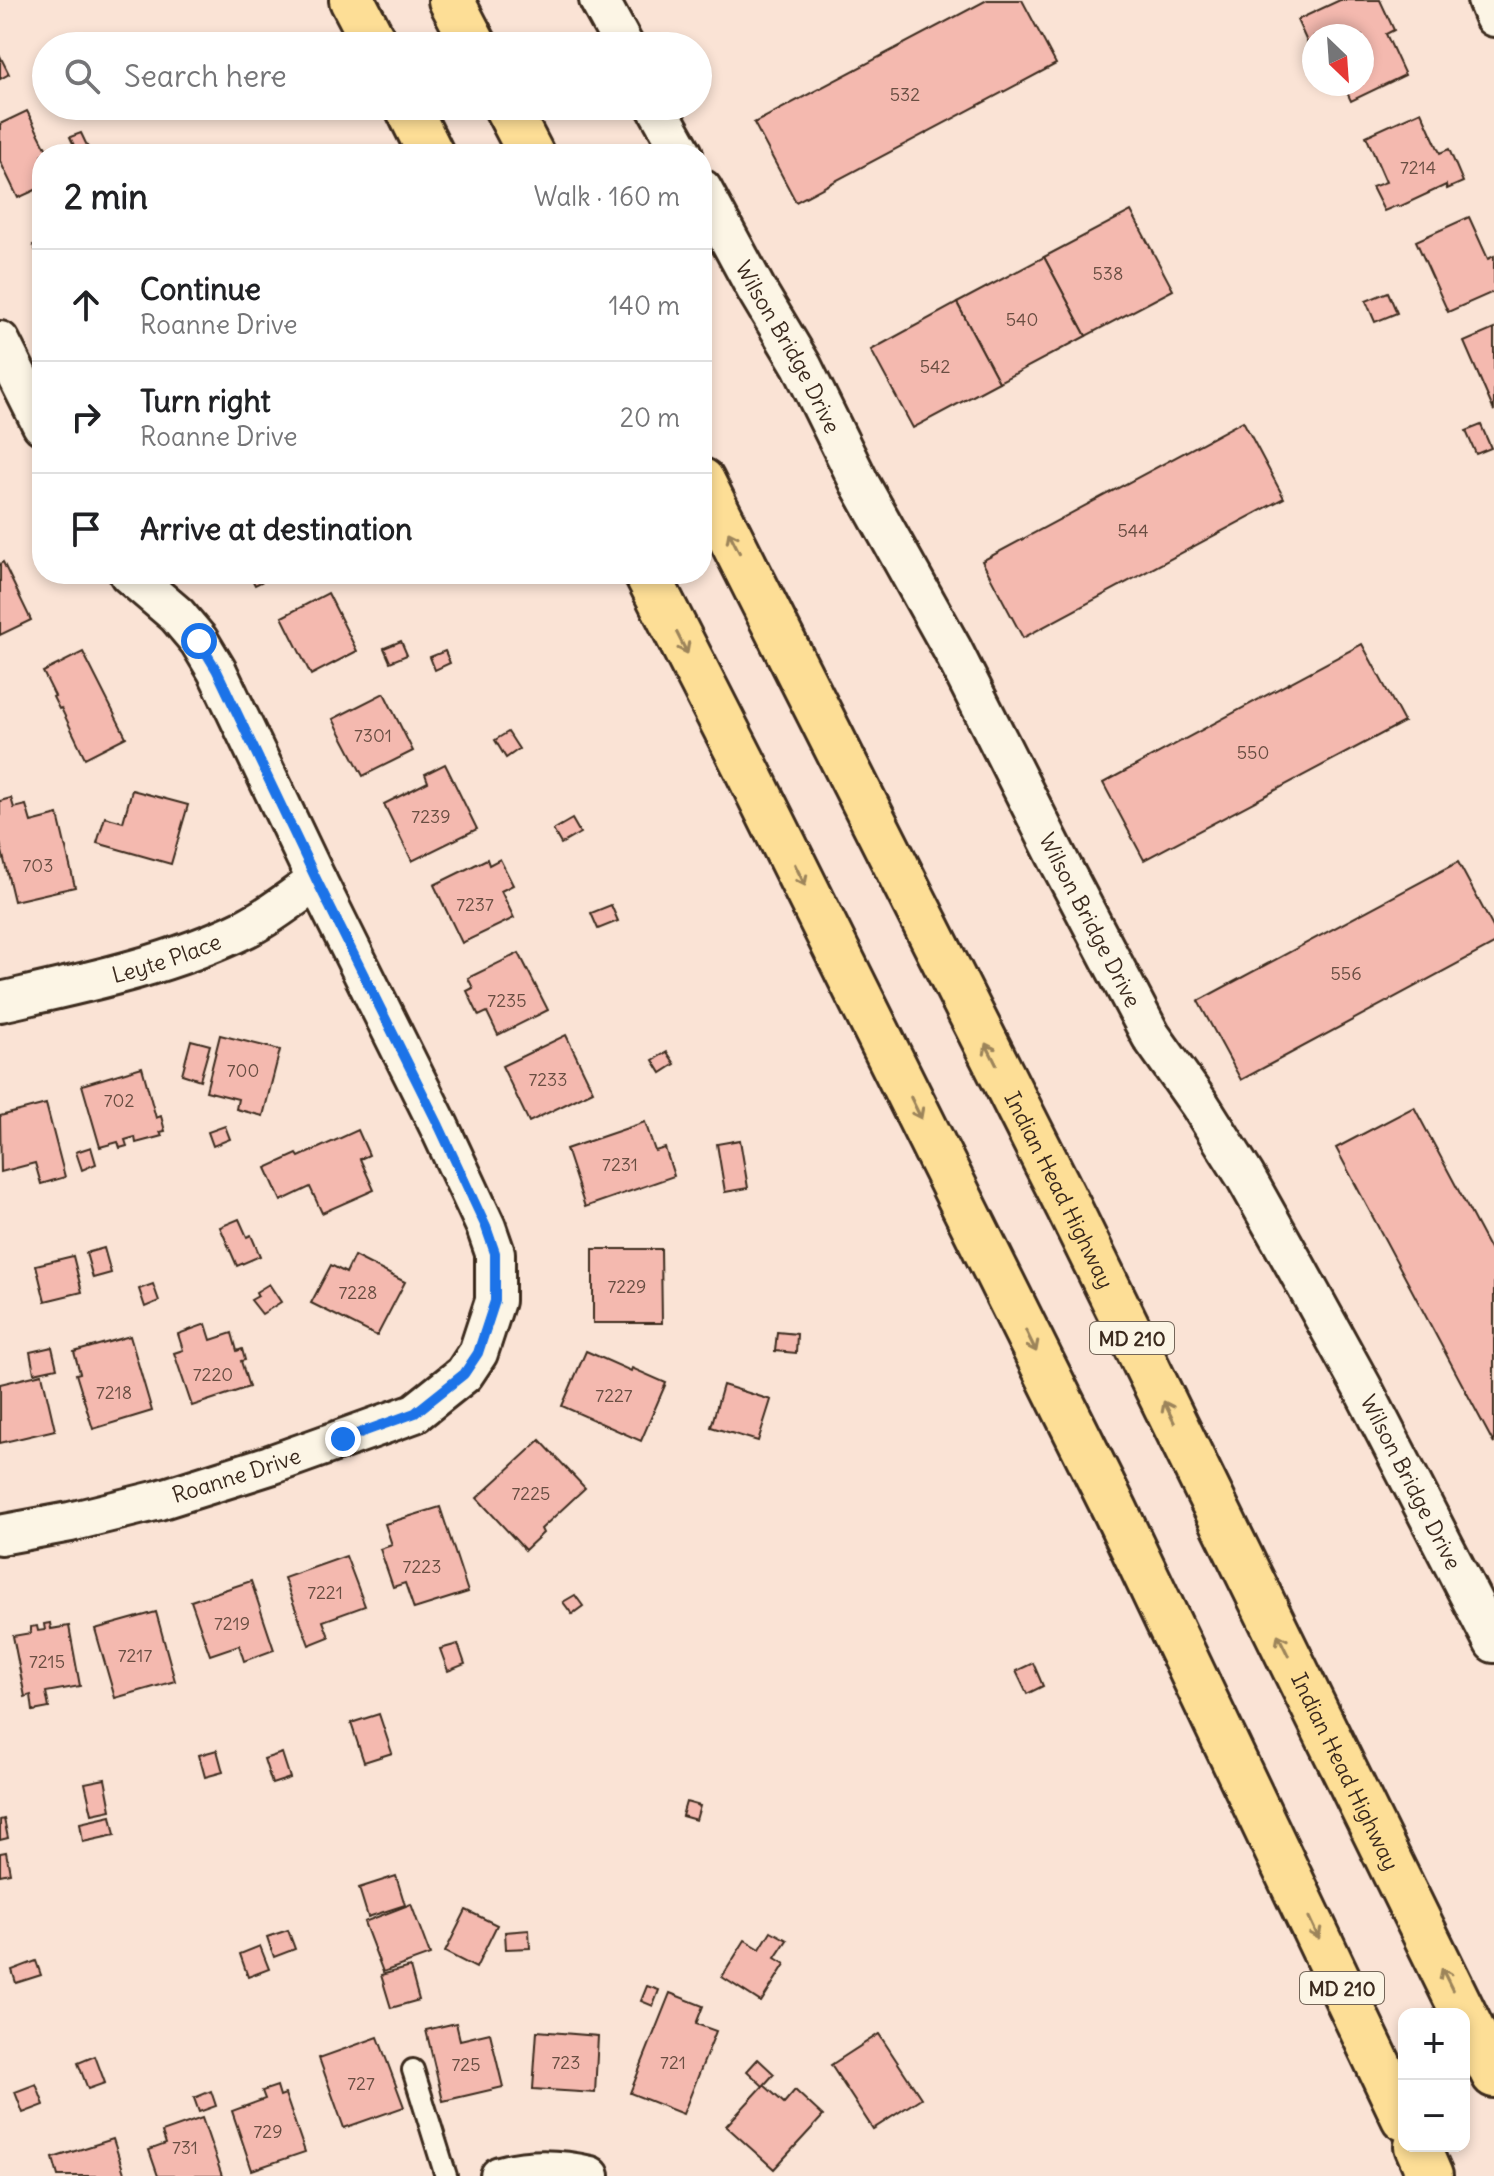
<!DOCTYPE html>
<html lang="en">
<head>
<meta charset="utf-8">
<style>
  :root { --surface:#fff; --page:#f6f6f6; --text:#202124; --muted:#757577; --line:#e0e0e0 }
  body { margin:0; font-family:Delius,sans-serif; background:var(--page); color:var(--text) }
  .controls { position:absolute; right:24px; bottom:24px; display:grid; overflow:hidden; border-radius:16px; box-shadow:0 4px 12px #0003 }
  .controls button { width:72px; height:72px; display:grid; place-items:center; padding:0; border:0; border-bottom:2px solid var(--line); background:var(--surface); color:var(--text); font:40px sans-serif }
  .compass { position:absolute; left:1302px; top:24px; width:72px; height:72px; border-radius:50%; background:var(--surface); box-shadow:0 4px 12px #0003; rotate:155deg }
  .stop { position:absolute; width:24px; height:24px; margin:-18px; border:6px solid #1a73e8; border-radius:50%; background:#fff }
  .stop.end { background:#1a73e8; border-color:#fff; box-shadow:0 2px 8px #0008 }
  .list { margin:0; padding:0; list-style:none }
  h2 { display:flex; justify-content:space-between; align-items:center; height:104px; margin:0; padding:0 32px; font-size:34px }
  h2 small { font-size:26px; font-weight:400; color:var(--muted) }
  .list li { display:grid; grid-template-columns:52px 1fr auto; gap:24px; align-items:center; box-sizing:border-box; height:112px; padding:0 32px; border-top:2px solid var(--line) }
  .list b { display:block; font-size:30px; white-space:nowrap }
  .list p { margin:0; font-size:26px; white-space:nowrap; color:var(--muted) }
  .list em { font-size:26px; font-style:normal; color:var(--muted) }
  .icon { flex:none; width:44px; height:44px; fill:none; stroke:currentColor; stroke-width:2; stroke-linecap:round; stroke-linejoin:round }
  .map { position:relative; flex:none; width:1494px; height:2176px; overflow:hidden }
  .search { position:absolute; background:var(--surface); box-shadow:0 4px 12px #0003; left:32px; top:32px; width:680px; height:88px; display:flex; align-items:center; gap:20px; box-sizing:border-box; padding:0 28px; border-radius:44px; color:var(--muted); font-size:30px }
  .panel { position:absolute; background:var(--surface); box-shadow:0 4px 12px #0003; left:32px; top:144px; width:680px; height:440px; border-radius:32px }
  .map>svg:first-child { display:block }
</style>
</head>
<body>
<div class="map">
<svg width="1494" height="2176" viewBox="0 0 1494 2176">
  <rect width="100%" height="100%" fill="#fae3d5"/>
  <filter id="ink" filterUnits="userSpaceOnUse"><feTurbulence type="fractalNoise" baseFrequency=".0125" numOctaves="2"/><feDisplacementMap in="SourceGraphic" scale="16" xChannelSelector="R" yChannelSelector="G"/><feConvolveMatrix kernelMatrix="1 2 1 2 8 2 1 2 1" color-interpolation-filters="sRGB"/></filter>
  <g filter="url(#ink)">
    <g fill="#f4b9af" stroke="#3b2a1e" stroke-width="2">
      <path d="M987 0H1022L1056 64 796 202 754 123Z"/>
      <path d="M1340 0H1380L1394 30 1386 34 1405 75 1351 101 1343 84H1362V36H1314L1313 55 1297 20Z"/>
      <path d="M0 56 9 74 0 79Z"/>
      <path d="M27 111 49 154H42V187L18 198 0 161V124Z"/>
      <path d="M1421 111 1440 153 1449 149 1463 182 1447 189 1446 185 1399 207 1398 205 1384 211 1372 187 1386 182 1366 136Z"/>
      <path d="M81 133 89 150 78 154 70 137Z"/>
      <path d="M1131 211 1173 290 1086 336 1044 257Z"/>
      <path d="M1469 217 1488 259 1494 256V295L1493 292 1448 312 1416 241Z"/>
      <path d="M42 241V264L33 245Z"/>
      <path d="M1044 257 1086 336 999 382 957 303Z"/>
      <path d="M1388 292 1397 313 1375 322 1366 301Z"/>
      <path d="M957 303 999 382 913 428 871 350Z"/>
      <path d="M1494 329V411L1464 342Z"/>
      <path d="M1243 421 1284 498 1023 638 982 561Z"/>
      <path d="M1481 425 1491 448 1476 454 1466 431Z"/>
      <path d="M3 562 31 620 0 635V564Z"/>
      <path d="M249 574H277L255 585Z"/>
      <path d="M328 593 357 651 311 675 282 617Z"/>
      <path d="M401 641 407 655 390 662 384 648Z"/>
      <path d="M1362 644 1404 722 1144 860 1103 783Z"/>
      <path d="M445 651 450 663 435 670 430 657Z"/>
      <path d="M83 652 126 737 85 758 61 708 59 709 53 697 55 696 43 672Z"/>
      <path d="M384 693 413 751 363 776 333 719Z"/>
      <path d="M508 732 519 749 506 758 495 740Z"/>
      <path d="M445 764 477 829 412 861 384 804 428 782 425 774Z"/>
      <path d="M132 790 188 805 171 864 97 843 105 817 123 822Z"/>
      <path d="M11 798 14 808 26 805 31 822 58 815 75 887 14 901 0 843V801Z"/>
      <path d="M572 819 580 833 561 844 553 830Z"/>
      <path d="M487 859 489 865 500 859 513 885 501 891 514 918 462 943 434 885Z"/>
      <path d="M1458 862 1494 929V944L1241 1080 1198 1001Z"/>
      <path d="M611 905 618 921 598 929 591 913Z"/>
      <path d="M519 953 548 1010 498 1035 487 1012 479 1016 467 991 473 988 468 978Z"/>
      <path d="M220 1035 280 1050 263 1116 236 1109 238 1099 206 1091Z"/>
      <path d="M566 1035 593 1091 529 1122 502 1066Z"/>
      <path d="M191 1040 210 1045 200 1080 182 1074Z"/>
      <path d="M667 1052 675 1064 661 1073 653 1060Z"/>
      <path d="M142 1067 156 1118 161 1116 165 1131 160 1132 162 1136 136 1143 135 1137 125 1140 127 1146 120 1148 118 1142 100 1147 82 1085Z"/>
      <path d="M46 1104 65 1177 41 1184 35 1163 1 1172 0 1116Z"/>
      <path d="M1414 1107 1494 1257V1444L1336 1148Z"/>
      <path d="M645 1122 655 1151 665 1148 674 1176 585 1207 566 1149Z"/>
      <path d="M225 1126 230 1139 213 1146 208 1132Z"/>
      <path d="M358 1130 369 1155 360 1159 374 1190 322 1213 310 1187 281 1201 266 1168 297 1154 299 1157Z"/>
      <path d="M740 1140 748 1188 725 1192 717 1144Z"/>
      <path d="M91 1147 96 1164 82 1170 76 1152Z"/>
      <path d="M239 1219 247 1237 251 1235 260 1256 237 1266 220 1227Z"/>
      <path d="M104 1248 111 1273 93 1278 86 1253Z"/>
      <path d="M593 1249H661L662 1323H593Z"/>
      <path d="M73 1256 82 1292 45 1301 36 1265Z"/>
      <path d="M354 1256 405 1282 377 1336 311 1303 331 1265 346 1273Z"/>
      <path d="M153 1284 159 1301 145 1307 139 1289Z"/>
      <path d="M269 1284 281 1302 262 1314 251 1300 258 1296 256 1292Z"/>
      <path d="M206 1324 211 1340 232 1333 237 1351 242 1349 245 1360 241 1361 249 1387 192 1406 174 1353 183 1350 178 1334Z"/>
      <path d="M777 1332 797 1334 796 1353 775 1351Z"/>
      <path d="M130 1336 152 1411 93 1429 76 1374 80 1373 74 1352Z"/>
      <path d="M52 1347 57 1368 34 1373 30 1352Z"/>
      <path d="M586 1351 631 1371 632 1368 666 1383 641 1441 562 1406Z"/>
      <path d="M42 1374 55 1430 0 1443V1384Z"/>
      <path d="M723 1385 771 1400 758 1441 711 1427Z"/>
      <path d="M540 1440 585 1488 541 1529 543 1533 525 1550 477 1498Z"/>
      <path d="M440 1507 468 1592 414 1609 405 1583 393 1587 380 1549 392 1545 385 1524Z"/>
      <path d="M346 1556 365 1606 323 1621 329 1637 309 1645 284 1578Z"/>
      <path d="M251 1581 274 1650 244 1661 239 1645 210 1655 191 1601Z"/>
      <path d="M575 1595 583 1606 572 1614 563 1602Z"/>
      <path d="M156 1612 175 1681 115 1698 95 1629Z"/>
      <path d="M50 1623 51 1629 69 1626 80 1686 46 1692 49 1708 33 1711 31 1695 25 1697 13 1636 31 1633 30 1627 37 1626 38 1631 45 1630 44 1624Z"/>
      <path d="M458 1644 465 1664 448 1671 440 1649Z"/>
      <path d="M1033 1663 1043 1686 1027 1694 1016 1671Z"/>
      <path d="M379 1714 392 1753 364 1762 351 1723Z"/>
      <path d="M217 1750 223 1772 205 1777 199 1755Z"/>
      <path d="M282 1753 290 1778 272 1784 264 1759Z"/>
      <path d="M105 1779 111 1810 92 1814 85 1783Z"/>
      <path d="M686 1802 700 1806 696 1820 682 1816Z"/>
      <path d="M111 1816 115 1835 83 1842 80 1823Z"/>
      <path d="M4 1819 8 1838 0 1840V1820Z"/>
      <path d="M6 1852 10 1873 0 1875V1853Z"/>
      <path d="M396 1876 405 1905 368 1917 359 1888Z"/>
      <path d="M411 1904 430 1955 383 1972 364 1922Z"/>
      <path d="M466 1910 497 1925 476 1968 445 1952Z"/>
      <path d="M288 1930 295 1949 274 1957 267 1937Z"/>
      <path d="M529 1930 530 1948 506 1949 505 1932Z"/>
      <path d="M771 1931 787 1940 775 1958 785 1964 761 2002 722 1977 745 1940 760 1949Z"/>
      <path d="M260 1946 269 1969 248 1977 240 1954Z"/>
      <path d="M36 1961 41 1975 16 1983 12 1970Z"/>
      <path d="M410 1967 419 2000 391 2008 381 1975Z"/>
      <path d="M647 1986 659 1990 653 2006 641 2001Z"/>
      <path d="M670 1993 703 2006 696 2024 716 2031 683 2114 630 2093Z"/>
      <path d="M456 2023 460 2040 490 2033 503 2087 443 2101 426 2030Z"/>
      <path d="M537 2031 598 2036 595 2093 533 2089Z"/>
      <path d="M879 2034 921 2098 873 2129 831 2065Z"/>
      <path d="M378 2037 404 2107 344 2128 319 2058Z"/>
      <path d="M95 2056 105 2083 88 2089 78 2063Z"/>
      <path d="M758 2059 774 2074 764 2085 784 2103 795 2090 823 2116 774 2169 726 2126 763 2086 747 2071Z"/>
      <path d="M36 2084 44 2105 23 2113 15 2092Z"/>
      <path d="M277 2086 280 2096 285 2094 305 2152 252 2170 232 2111 265 2099 262 2091Z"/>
      <path d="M211 2091 216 2106 199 2112 194 2098Z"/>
      <path d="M202 2118 222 2176H158L149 2150 166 2144 162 2132Z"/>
      <path d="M113 2139 125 2176H58L53 2158Z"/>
    </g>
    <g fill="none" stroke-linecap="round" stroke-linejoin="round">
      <defs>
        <path id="service" d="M413 2070 446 2176"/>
        <g id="minor">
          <path d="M599 0 624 46"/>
          <path d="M1487 0 1494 17"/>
          <path d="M656 106 683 154"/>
          <path id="s1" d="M702 189 756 289 802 366 860 484 952 649 1060 863 1151 1036 1200 1105 1245 1176 1296 1267 1362 1387 1494 1643"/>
          <path d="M0 341 42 425"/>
          <path id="s2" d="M0 1002C84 983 168 966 246 928 271 916 294 896 317 881"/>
          <path id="s3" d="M0 1535 70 1522 159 1500 270 1465 415 1413 464 1374 478 1353 495 1301V1253L486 1227 439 1126 317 881 217 671 199 641 177 615 129 574"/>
          <path d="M500 2176C529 2168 561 2169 590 2176"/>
        </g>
        <g id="trunk">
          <path d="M352 0 376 46"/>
          <path d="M451 0 475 46"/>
          <path d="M407 106 431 154"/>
          <path d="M506 106 531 154"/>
          <path id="s4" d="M702 481 1069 1208 1494 2075"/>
          <path d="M647 574 746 768 1115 1510 1404 2118"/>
          <path d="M1417 2146 1430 2176"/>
        </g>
      </defs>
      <use href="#service" stroke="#3b2a1e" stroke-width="26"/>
      <use href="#minor" stroke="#3b2a1e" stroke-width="44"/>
      <use href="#trunk" stroke="#3b2a1e" stroke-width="50"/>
      <use href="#service" stroke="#fcf5e5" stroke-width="20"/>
      <use href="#minor" stroke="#fcf5e5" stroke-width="38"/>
      <use href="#trunk" stroke="#fdde96" stroke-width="44"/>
    </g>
    <defs><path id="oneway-shaft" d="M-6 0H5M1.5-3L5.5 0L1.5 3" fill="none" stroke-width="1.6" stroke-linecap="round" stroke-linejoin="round" transform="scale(2)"/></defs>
    <g stroke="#9c845a">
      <use href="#oneway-shaft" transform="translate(734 542) rotate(-117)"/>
      <use href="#oneway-shaft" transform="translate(682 643) rotate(63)"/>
      <use href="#oneway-shaft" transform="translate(800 875) rotate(64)"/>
      <use href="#oneway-shaft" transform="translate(991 1054) rotate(-117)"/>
      <use href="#oneway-shaft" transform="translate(916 1108) rotate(64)"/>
      <use href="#oneway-shaft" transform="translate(1031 1341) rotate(64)"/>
      <use href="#oneway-shaft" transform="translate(1169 1412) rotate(-116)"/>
      <use href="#oneway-shaft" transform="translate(1283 1645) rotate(-116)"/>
      <use href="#oneway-shaft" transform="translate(1314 1928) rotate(65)"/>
      <use href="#oneway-shaft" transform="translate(1447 1979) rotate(-116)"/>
    </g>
  </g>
  <g fill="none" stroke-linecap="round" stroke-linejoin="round" filter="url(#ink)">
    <path stroke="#1a73e8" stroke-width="10" d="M199 641 217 671 317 881 439 1126 486 1227 495 1253V1301L478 1353 464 1374 415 1413 343 1439"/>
  </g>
  <g text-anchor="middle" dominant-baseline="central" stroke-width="6" stroke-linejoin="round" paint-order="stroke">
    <g font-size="18" fill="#694e42">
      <text x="905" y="94">532</text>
      <text x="1418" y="167">7214</text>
      <text x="1108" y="273">538</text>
      <text x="1022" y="319">540</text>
      <text x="935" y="366">542</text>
      <text x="1133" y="530">544</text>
      <text x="373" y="735">7301</text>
      <text x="1253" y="752">550</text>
      <text x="431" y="816">7239</text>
      <text x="38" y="865">703</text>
      <text x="475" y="904">7237</text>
      <text x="1346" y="973">556</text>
      <text x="507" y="1000">7235</text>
      <text x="243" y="1070">700</text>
      <text x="548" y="1079">7233</text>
      <text x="119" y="1100">702</text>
      <text x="620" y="1164">7231</text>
      <text x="627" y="1286">7229</text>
      <text x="358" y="1292">7228</text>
      <text x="213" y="1374">7220</text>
      <text x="114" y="1392">7218</text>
      <text x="614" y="1395">7227</text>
      <text x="531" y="1493">7225</text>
      <text x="422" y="1566">7223</text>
      <text x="325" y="1592">7221</text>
      <text x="232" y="1623">7219</text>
      <text x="135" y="1655">7217</text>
      <text x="47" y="1661">7215</text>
      <text x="566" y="2062">723</text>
      <text x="673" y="2062">721</text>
      <text x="466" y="2064">725</text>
      <text x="361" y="2083">727</text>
      <text x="268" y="2131">729</text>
      <text x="185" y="2147">731</text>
    </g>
    <g fill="#fcf5e5" stroke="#75675a" stroke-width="2">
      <rect x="1090" y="1322" width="84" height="32" rx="6"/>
      <rect x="1300" y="1972" width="84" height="32" rx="6"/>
    </g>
    <g font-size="20" font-weight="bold" fill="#3b2a1e">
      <text x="1132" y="1338">MD 210</text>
      <text x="1342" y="1988">MD 210</text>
    </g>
    <g font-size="22" fill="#3b2a1e" stroke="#fcf5e5">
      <text stroke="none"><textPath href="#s1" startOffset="180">Wilson Bridge Drive</textPath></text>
      <text stroke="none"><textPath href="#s1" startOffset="828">Wilson Bridge Drive</textPath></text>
      <text stroke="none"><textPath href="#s2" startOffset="172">Leyte Place</textPath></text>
      <text stroke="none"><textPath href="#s4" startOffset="794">Indian Head Highway</textPath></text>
      <text stroke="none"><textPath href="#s3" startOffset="244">Roanne Drive</textPath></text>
      <text stroke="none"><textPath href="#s1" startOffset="1476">Wilson Bridge Drive</textPath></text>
      <text stroke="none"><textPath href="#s4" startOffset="1442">Indian Head Highway</textPath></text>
    </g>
  </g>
</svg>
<div class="controls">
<button>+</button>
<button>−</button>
</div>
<svg class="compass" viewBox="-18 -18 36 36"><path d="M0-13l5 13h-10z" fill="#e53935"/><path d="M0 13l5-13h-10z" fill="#757577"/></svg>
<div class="stop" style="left:199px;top:641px"></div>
<div class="stop end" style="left:343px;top:1439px"></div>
<div class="search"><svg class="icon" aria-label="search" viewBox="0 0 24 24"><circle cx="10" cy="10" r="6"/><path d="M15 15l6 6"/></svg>Search here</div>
<section class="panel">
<h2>2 min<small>Walk · 160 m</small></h2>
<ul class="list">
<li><svg class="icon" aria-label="ahead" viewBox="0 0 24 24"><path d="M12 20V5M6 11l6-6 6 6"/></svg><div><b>Continue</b><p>Roanne Drive</p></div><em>140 m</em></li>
<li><svg class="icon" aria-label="right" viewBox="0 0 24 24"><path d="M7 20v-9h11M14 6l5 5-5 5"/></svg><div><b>Turn right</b><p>Roanne Drive</p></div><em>20 m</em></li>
<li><svg class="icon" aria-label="arrive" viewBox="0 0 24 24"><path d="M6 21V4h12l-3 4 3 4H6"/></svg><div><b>Arrive at destination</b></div></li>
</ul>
</section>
</div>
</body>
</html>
